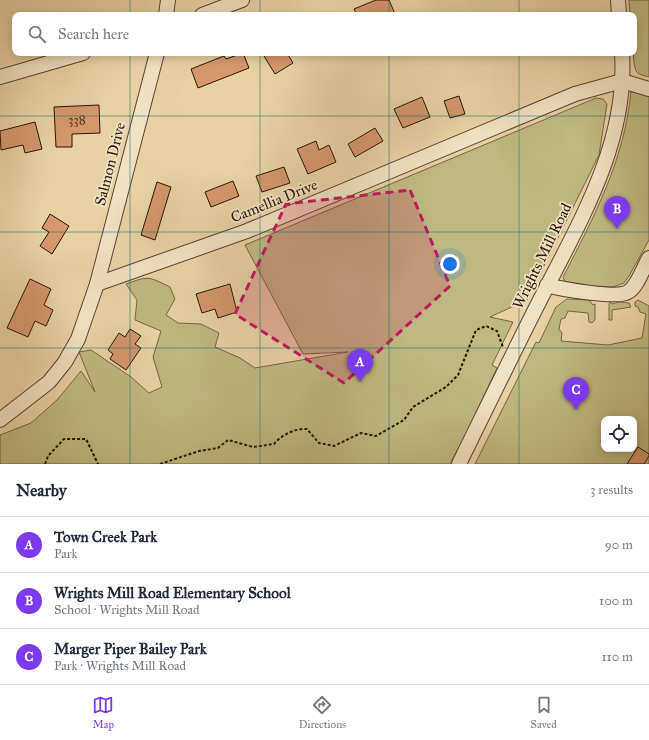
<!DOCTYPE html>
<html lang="en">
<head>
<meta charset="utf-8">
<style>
  :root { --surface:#fff; --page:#f6f6f7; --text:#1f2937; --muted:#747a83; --line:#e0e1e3; --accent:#7c3aed }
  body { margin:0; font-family:"IM FELL Great Primer",serif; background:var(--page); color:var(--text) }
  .controls { position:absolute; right:12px; bottom:12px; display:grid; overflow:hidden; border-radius:8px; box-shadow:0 2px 10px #0003 }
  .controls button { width:36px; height:36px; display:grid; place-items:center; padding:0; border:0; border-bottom:1px solid var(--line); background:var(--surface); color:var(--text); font:20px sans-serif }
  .you { position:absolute; left:450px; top:264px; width:14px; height:14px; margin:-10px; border:3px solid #fff; border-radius:50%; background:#1a73e8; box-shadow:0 0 0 6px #1a73e833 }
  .badge { display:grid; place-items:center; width:26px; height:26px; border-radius:50%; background:var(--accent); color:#fff; font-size:13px; font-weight:700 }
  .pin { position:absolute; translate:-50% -33px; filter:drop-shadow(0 1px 2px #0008) }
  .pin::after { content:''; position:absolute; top:21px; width:14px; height:12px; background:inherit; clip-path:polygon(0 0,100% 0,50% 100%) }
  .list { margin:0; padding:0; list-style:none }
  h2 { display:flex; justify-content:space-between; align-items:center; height:52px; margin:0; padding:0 16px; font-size:17px }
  h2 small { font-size:13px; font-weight:400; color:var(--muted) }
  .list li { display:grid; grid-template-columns:26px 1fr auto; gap:12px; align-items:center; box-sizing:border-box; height:56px; padding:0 16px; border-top:1px solid var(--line) }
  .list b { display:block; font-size:15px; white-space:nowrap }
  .list p { margin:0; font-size:13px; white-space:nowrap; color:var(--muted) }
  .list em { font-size:13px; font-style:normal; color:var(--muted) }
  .icon { flex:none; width:22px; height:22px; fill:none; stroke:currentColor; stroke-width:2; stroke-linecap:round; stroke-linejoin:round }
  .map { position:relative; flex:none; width:649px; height:464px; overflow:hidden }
  .search { position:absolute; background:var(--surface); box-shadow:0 2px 10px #0003; left:12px; right:12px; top:12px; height:44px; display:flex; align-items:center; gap:10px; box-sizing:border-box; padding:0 14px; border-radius:8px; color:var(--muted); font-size:15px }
  .sheet { height:220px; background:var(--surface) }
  nav { display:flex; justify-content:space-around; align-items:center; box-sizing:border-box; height:56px; border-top:1px solid var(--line); background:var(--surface); font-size:11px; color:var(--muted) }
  nav a { display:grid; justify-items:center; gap:2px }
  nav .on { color:var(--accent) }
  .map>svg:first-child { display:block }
</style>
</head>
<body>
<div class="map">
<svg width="649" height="464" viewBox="0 0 649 464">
  <rect width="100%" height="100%" fill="#e8d2a4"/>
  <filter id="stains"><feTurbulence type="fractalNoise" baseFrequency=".005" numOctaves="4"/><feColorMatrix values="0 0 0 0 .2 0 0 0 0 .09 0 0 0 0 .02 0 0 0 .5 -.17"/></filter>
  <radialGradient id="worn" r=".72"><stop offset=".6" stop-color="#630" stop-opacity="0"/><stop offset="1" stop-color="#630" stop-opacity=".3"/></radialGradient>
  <g fill="#beb980" stroke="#766642" fill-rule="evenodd">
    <path d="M629 0H649V77C646 76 639 75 637 72 631 66 634 26 634 15H630Z"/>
    <path d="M631 92H639L649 96V240L629 276 624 283 610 288 568 284 565 282 563 277C594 217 624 161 631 92Z"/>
    <path d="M596 98 603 99 607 104 599 155 527 300 490 317 513 322 492 365 497 368 467 432 450 464H0V435L31 423 57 400 81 371 95 392 79 352 91 350 131 377 149 393 162 387 153 357 161 331 135 320 137 300 126 284C148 276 148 276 170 287L175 299 166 315 178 323 201 324 219 333 215 347 240 358 255 368 348 352 303 354 245 245Z"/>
    <path d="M567 299 589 300 593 305 595 304V320L592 323 589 322 588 313 568 311 565 318 561 319 559 329 562 333 561 341 608 345 642 338 646 314 640 312 638 307 635 306V302L638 300 649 306V464H475L536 342 539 343 556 307ZM604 419H634V449H604Z"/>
    <path d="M610 302 612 304 619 302 629 303 631 307 612 310V320H609V304Z"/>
  </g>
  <g fill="#d5986d" stroke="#2f1203">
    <path d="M376 0H389L395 14 357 15 354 9Z"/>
    <path d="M243 53 249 68 198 88 191 69 224 56 226 59Z"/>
    <path d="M269 53H287L293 63 275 74 264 56Z"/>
    <path d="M459 96 465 114 450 118 444 101Z"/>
    <path d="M422 97 430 117 403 128 394 109Z"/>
    <path d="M99 105 100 133 72 134V147H56L54 107Z"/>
    <path d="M35 122 42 149 25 153 23 145 1 150 0 131Z"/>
    <path d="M375 128 383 141 355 157 348 144Z"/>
    <path d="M316 141 319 150 329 145 336 162 308 174 297 149Z"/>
    <path d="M284 167 290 183 262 192 256 176Z"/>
    <path d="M233 181 239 196 211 207 205 192Z"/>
    <path d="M157 182 171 187 155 240 141 235Z"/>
    <path d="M50 214 69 226 52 254 40 246 49 232 42 228Z"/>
    <path d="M30 279 51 289 44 305 53 310 46 326 35 321 28 337 7 328Z"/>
    <path d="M230 284 237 312 218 318 215 309 202 313 196 294Z"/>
    <path d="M130 329 141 336 135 344 141 348 126 370 110 359 113 354 108 350 119 333 125 337Z"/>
    <path d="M638 447 649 454V456L644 464H627Z"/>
  </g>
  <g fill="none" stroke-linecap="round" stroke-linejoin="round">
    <defs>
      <g id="minor">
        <path d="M618 0 619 15"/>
        <path d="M166 15 168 0"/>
        <path d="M202 15 242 0"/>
        <path d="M0 77 83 53"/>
        <path d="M97 284 247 231 575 94 622 81 649 89"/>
        <path d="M547 285C560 289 618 299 628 292 638 286 643 268 649 258"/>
        <path d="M0 420 49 382 65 362 78 339 97 284 157 53"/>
        <path d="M459 464C486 409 512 355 540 300 579 223 628 143 622 53"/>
      </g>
    </defs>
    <use href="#minor" stroke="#5d422b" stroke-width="16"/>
    <g stroke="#2f1203" stroke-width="2" stroke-dasharray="3 2" stroke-linecap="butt">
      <path d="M45 464 48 456 64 439H86L98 464"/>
      <path d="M160 464 199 451 218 448 228 440 253 447 274 444C281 435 296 428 307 429L319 443 334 446 361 433 376 436 404 420 413 407 446 387 458 375 476 330 486 326 497 331 503 347"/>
    </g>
    <use href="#minor" stroke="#f0e2c4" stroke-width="14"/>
  </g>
  <path fill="#c2185b" fill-opacity="0.2" stroke="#c2185b" stroke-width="3" stroke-dasharray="8 5" stroke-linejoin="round" d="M410 190 450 286 344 383 235 314 286 204Z"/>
  <path fill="none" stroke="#0f766e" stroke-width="1" stroke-opacity="0.55" d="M130 0V15M260 0V15M389 0V15M519 0V15M130 53V464M260 53V464M389 53V464M519 53V464M0 116H649M0 232H649M0 348H649"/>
  <g text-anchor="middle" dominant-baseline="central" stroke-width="3.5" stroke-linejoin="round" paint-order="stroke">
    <g font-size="13" fill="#58341e">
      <text x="77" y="120">338</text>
    </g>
    <g font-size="15" fill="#2f1203" stroke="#f0e2c4">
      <text transform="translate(110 164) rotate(-76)">Salmon Drive</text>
      <text transform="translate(274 201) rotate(-22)">Camellia Drive</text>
      <text transform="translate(542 256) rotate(-64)">Wrights Mill Road</text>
    </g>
  </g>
  <rect width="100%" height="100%" filter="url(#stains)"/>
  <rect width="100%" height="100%" fill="url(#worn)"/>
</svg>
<div class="controls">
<button><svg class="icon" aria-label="locate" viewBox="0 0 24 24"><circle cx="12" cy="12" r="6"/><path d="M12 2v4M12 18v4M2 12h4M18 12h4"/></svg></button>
</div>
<div class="you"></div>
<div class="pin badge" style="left:360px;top:382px">A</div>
<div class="pin badge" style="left:617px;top:229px">B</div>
<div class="pin badge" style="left:576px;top:410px">C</div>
<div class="search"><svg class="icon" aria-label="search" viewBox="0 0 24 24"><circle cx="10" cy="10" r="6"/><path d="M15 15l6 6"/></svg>Search here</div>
</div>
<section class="sheet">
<h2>Nearby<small>3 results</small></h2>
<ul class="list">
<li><span class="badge">A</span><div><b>Town Creek Park</b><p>Park</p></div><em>90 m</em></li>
<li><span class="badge">B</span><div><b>Wrights Mill Road Elementary School</b><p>School · Wrights Mill Road</p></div><em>100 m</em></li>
<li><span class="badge">C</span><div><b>Marger Piper Bailey Park</b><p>Park · Wrights Mill Road</p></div><em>110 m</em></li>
</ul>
</section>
<nav>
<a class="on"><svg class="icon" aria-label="map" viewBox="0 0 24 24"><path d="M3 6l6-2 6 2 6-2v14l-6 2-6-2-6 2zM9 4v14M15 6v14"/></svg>Map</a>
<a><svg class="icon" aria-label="directions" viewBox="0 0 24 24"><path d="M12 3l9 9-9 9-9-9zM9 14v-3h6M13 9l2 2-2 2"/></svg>Directions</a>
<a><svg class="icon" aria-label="saved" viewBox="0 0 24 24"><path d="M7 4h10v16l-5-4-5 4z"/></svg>Saved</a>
</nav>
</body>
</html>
